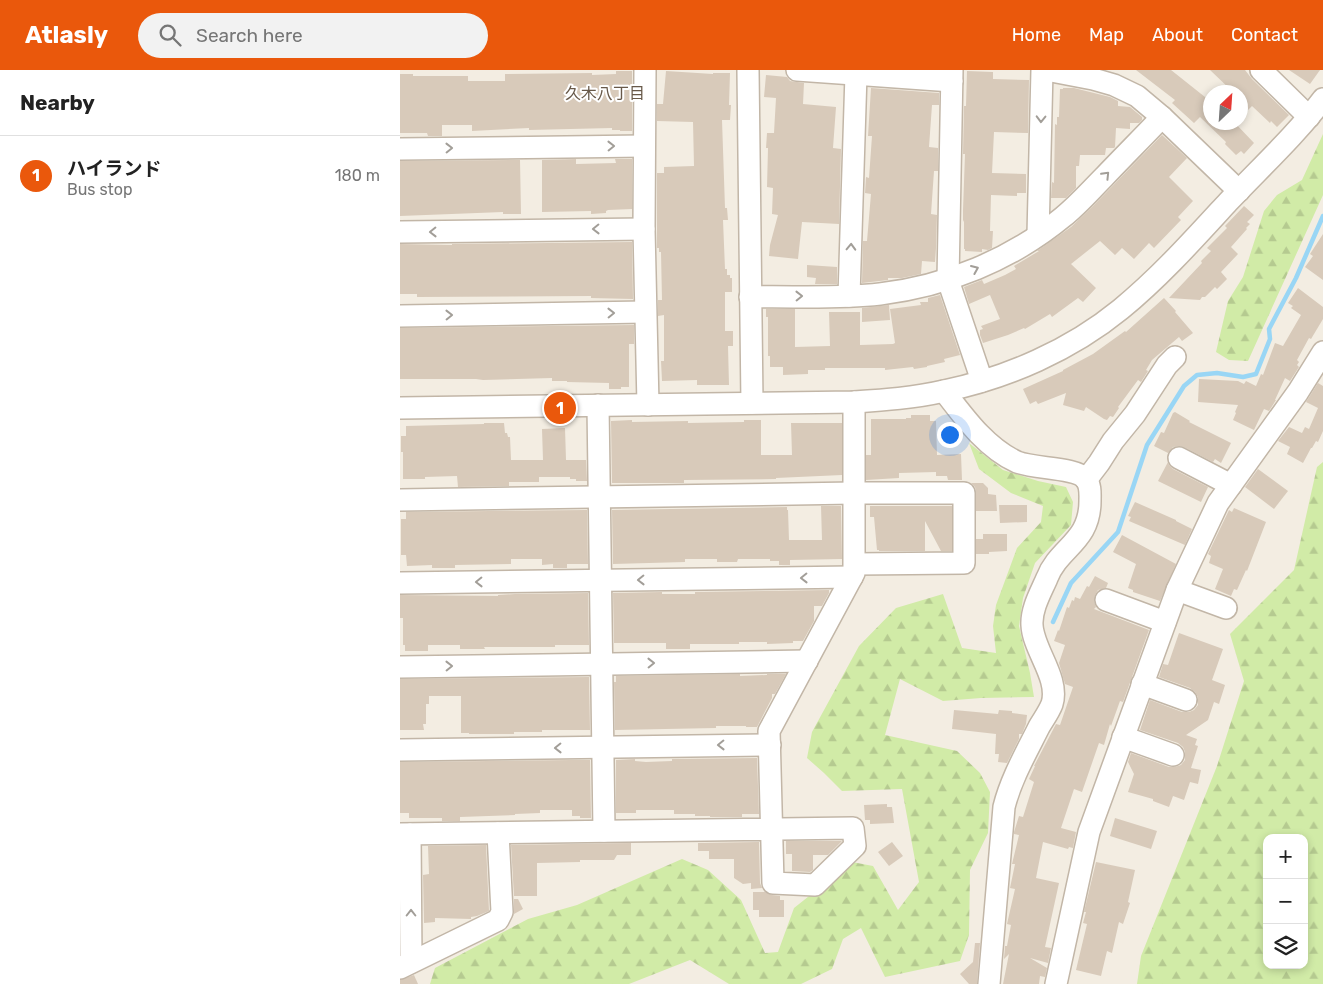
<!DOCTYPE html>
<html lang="en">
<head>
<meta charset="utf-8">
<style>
  :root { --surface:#fff; --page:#f2f2f2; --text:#222; --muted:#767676; --line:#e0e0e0; --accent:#ea580c }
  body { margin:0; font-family:Rubik,"Noto Sans JP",sans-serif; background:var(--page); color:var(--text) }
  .controls { position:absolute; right:15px; bottom:15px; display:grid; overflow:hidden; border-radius:10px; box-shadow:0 2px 8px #0003 }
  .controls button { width:45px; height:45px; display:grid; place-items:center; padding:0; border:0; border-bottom:1px solid var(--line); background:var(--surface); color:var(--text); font:25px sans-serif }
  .compass { position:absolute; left:803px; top:15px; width:45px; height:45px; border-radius:50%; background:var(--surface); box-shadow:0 2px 8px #0003; rotate:25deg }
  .you { position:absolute; left:549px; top:364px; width:18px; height:18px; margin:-12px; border:4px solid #fff; border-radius:50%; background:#1a73e8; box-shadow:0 0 0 8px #1a73e833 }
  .badge { display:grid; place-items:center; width:32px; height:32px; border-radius:50%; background:var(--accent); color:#fff; font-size:16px; font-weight:700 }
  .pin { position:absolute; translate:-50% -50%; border:2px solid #fff; box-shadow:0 1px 5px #0006 }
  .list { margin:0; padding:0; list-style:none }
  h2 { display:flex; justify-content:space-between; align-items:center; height:65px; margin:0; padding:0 20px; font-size:21px }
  h2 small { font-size:16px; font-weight:400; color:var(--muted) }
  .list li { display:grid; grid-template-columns:32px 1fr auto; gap:15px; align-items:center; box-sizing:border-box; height:80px; padding:0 20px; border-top:1px solid var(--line) }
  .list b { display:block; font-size:19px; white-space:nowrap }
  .list p { margin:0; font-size:16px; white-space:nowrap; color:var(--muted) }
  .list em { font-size:16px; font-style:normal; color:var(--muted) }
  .icon { flex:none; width:28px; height:28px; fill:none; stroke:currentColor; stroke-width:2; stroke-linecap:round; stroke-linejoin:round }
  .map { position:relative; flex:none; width:923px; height:914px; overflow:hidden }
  header { display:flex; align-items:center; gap:30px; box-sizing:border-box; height:70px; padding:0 25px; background:var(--accent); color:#fff }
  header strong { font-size:24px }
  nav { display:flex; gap:28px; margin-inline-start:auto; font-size:18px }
  .search { width:350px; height:45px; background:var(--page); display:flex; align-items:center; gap:12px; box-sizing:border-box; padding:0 18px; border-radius:28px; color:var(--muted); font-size:19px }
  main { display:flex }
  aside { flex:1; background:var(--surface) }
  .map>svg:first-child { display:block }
</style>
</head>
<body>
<header>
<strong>Atlasly</strong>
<div class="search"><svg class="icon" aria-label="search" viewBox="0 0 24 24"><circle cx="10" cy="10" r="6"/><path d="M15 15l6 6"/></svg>Search here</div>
<nav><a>Home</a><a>Map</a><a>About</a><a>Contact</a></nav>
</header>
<main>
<aside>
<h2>Nearby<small></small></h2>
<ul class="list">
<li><span class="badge">1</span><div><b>ハイランド</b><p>Bus stop</p></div><em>180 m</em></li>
</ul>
</aside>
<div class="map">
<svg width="923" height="914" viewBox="0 0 923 914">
  <defs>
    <pattern id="forest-firs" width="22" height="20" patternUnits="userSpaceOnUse" patternTransform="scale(1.25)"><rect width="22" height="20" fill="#d1eba7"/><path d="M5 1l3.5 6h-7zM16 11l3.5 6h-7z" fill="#b5ca90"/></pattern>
  </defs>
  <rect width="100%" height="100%" fill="#f3ede2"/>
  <g fill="url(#forest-firs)" fill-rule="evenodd">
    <path d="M923 64V125L848 291 829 290 816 282 828 231 843 207 864 141 877 125 902 110Z"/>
    <path d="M569 373 603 400 638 411 666 417 673 432 671 455 635 493 623 528 619 556 630 603 634 627 581 628 543 631 500 609 485 665 557 681 580 703 590 722 588 763 570 800 569 865 560 891 485 907 461 858 443 869 432 899 401 914H329L290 890 229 914H30L35 898 128 849 177 835 282 789 308 800 341 830 365 883 378 882 394 838 452 792 473 796 498 840 519 812 502 719 442 721 424 703 407 688 412 662 459 576 496 538 543 524 562 578 596 583 593 556 596 535 617 478 641 452 643 436 611 423 579 399Z"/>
    <path d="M923 392V914H737L741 886 817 696 844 611 830 564 894 500 917 397ZM867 768H904V895H867Z"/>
  </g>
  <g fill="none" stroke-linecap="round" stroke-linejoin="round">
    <path stroke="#99d6f5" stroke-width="4.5" d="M653 552 671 513 718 462 747 375 784 316 797 305 817 303 843 307 856 304 870 269 869 259 896 208 923 146"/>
  </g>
  <g fill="#d8caba">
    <path d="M736 0H771L810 31V52H834L854 73 844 84 841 81 836 85 825 74 826 72 800 47 794 53 772 33 775 30Z"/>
    <path d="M810 0H845L852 9 889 45 877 57 871 51 870 53 852 36 848 40 840 33V22H833Z"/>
    <path d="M889 0H920L910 14Z"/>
    <path d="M216 1H232V61H220V60H212V58L129 60V58L72 61V55H42V66H28L27 63H0V4H13V6H68V11H105V4L192 3V5L216 4Z"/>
    <path d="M266 1 313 4V3H330L329 35H331L330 50H322L325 138H327L328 150H323L325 199H327V205H330V208H332V222H325V261H333V276H328L329 315H297V310L262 311 261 291H264V245L258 246V230H262L261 182H259V178H257V103H264V97L294 96 293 52 257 51V34H263Z"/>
    <path d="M567 1 593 2V9L629 10 628 63 594 62 592 103 626 104V123H617V126L591 125 590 161H593L592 178 588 180 582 179V182L565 181V179H564V152L563 150V140L565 84H563L564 36H566Z"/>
    <path d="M366 5 387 7 390 11 404 13 403 34 436 37 433 78 441 79 439 154 402 152 398 189 369 186 370 175 378 145 372 144 373 118 367 117 368 78H366L367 63H374L376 28 364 27Z"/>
    <path d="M471 18 539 23V35H532L529 77 538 78V101H534L531 144 537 145 536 178 535 192 522 191 521 204 502 208H488V210L462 213 463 171H467L471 124 465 123 466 107 469 108 472 66H468Z"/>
    <path d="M663 18H674L710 27 718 31V36L730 37 742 47V50L739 53H730V59L716 58 715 77 714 78H706L705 85H680L679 96H676V118L666 128H651L652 112 654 113 655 54 657 55V47H659L660 19H663Z"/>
    <path d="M762 65 787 88 769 107 793 131 778 147 781 150 754 178 749 173 734 189 722 178 715 185 700 171 671 194 696 218 683 232 678 228 652 247 650 244 625 259 624 258 608 265 583 273 580 265V260L583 259 581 256 600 249 590 225 569 234 564 217 582 210 584 214 605 205 616 199 614 196 639 181H637L671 157 693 136Z"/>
    <path d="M176 89V94L216 93 215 89H232V139L208 140 206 141V143L191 144V141L142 142V90Z"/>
    <path d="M120 90 121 144H103V142L0 146V91Z"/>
    <path d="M844 136 854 145 847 152 850 154 846 158 847 159 831 177 838 184 821 202 827 209 817 219 815 217 805 227H802L800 230 769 228 802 193 801 191 811 181 807 178 827 158 825 156Z"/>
    <path d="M923 164V210L905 197 913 186 910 184Z"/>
    <path d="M232 172 233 229 191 228V226L17 227V224H0V174L52 175V174Z"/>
    <path d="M407 195 437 197V214H415L416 208 407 207Z"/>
    <path d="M898 218 923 237V249L911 269 909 268 897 290 899 292 897 295 899 297 890 311 885 308 875 330H876L869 341 864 339 854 360 833 350 836 343 835 342 838 335 798 332 799 309 838 311 844 314 846 311 856 316 861 304 863 305 875 273 883 276 901 245 891 238 893 236 888 233Z"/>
    <path d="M540 225 560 285 544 289 545 292 527 296V297L514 299 513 297 485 300V298H425V300H408V304L383 305V297H370V286H368V247H366V239H395V277L430 276 429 242H460V275L493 274 495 273 490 239 521 235 520 232H528V228Z"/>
    <path d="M764 228 776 241 775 242 793 263 782 271 779 267 752 290 746 300 748 301 741 312 738 310 718 337 719 338 713 347 710 346 707 350 704 349 686 337 684 341 663 335 666 323 638 334 636 331 630 334 623 319 663 301V300L693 284 725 261 726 262Z"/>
    <path d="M489 235 490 250 462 252V238Z"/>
    <path d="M234 255V274H229V317H221V319H209V313L167 312V311H152V308L83 310 76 309H0V258Z"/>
    <path d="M918 313 923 316V361L918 372 916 371 912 378H911L903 393 887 384 890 377 878 371 889 357 902 363 905 357 909 359 918 338 906 332Z"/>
    <path d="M775 342 790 351 789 352 831 373 821 393 815 389 813 392 784 377 779 376 773 377 768 383 754 376 761 362 764 363 773 343Z"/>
    <path d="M511 345H530V351H536L537 385 561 384 562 410H548L547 406H536V402L499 403V408L466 410V385H471V349H506V348H511Z"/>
    <path d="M232 350V352L288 351V353L344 352V350H361V385H392L391 353H442V405L376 408V409L284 410V413H212L211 351Z"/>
    <path d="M84 353H104L105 363H107L108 367H110L111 390H143L142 359 165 358 166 390H186L187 411H176V409H170V407H139V412H109V416L58 417 57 406 25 407V409H3V382H1V366H6V356L84 354Z"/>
    <path d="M768 392 769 395 773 399 808 417 801 432 758 411Z"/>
    <path d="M858 399 888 421 874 439 845 417Z"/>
    <path d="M571 413H583L588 418V424L596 425 597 441H576V423L575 417Z"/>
    <path d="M735 432 776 450V451L792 459 785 475 729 451 731 447 728 446Z"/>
    <path d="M599 435H627V452L600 453Z"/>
    <path d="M421 436H441L442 489 390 490V495H379V491H370V489H338L337 492H317V489H285V492L213 494 212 440 387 437V440H388L389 470H422Z"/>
    <path d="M470 436H552V481H541L525 451V481H479V480H477L474 447H470Z"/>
    <path d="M834 438 866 452 847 501 846 500 837 520 834 519 831 526 815 519 823 499 809 493 811 486 808 484 829 440 832 442Z"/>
    <path d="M187 440 188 494H167V498H153V494L142 495V489H111V494L55 495V498H32V495L7 496 6 485H1V449H6V442Z"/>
    <path d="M583 464H607V481L589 482V484H576V469H583Z"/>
    <path d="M722 465 776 494 760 531 733 522V520L728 518 736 494 713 482Z"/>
    <path d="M695 506 708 513 706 518 698 520 695 525 694 532 696 537 694 539 749 560 723 632 720 631 711 656 710 654 704 675 699 673 682 722 674 719 661 758 676 762 673 778 669 777 668 779 643 772 636 808 659 813 645 877 651 878 648 893 630 888 647 898 645 907 640 906 639 914H603L609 884 604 889 605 876H607L611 855 607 854 615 819 610 818 615 794H612L619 765 614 764V762L619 746 623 747 634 712 629 709 635 696H634L656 654 660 655 673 617 665 614 659 593 665 575 654 571 658 560 659 561 667 537 669 538 672 530 674 531 675 527 680 529 687 516 689 517Z"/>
    <path d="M429 520V523L422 536H414V551L403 571H393V573L367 574V572H339V574H290V579H266V573H214L213 523 262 522V524H295V522Z"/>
    <path d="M188 523 189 575H155V577H84L85 579H60V575H28V581H5V575H3V548H0V525L98 526V525L115 524Z"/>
    <path d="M779 563 823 579 812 610 825 615 819 634 814 632 808 650 786 665 797 669 795 675 798 676 791 698 801 700 798 714 790 712 784 730 773 726 769 737 753 731V729L728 722 734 704 728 692 731 683 769 697H775L781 695 785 690V682L783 677 778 673 740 660 750 630 782 642H789L794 640 798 635V627L795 622 790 618 759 607 763 594 768 595Z"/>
    <path d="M340 604V606L367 605V604H386L375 624H372V628L357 657H346V656H316V658L215 660 214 612H216V606Z"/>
    <path d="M189 607 190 660H142V662H114V664H69V663H61V626H29V634H26V654H23L24 660H0V609Z"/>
    <path d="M554 640 598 644 599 640 612 641V643L627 645 626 654 622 664H619V669L607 693 598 692 599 684H595L596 664 552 659Z"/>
    <path d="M357 688 359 744H342V747H310V746H295V744H274V740H236V743H216V690L235 689V691L246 692 272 691V689Z"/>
    <path d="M171 690H190L191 748H180V746H172V740H140V743L115 744V745L60 747V751H42V748H9V743H0V692Z"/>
    <path d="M487 734V737H492L494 753 470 754V750H465L464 735Z"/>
    <path d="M715 748 757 761 751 779 710 766Z"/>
    <path d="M386 771H442L428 785H413V800L410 802 392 801V784H386Z"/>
    <path d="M359 772 360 813 362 818 351 819V813L343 814 334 808V789H309V781H298V773Z"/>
    <path d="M492 772 503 786 489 796 478 782Z"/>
    <path d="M231 773V785H217L214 790H180V792L137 793V826H114L111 775Z"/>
    <path d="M86 775 89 841 77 846 71 847V849L35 848V852L24 853 23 805 29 804 28 776Z"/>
    <path d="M696 792 735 800 728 832 730 833 723 854 719 852 712 883 707 881 701 906 676 900 687 854 683 853 686 842H684Z"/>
    <path d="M353 822H365L372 825 380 826V830H384V847H359V840H353Z"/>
    <path d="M114 829H118L123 839 114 844Z"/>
    <path d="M575 873H580L577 914H569L560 904 573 892Z"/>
    <path d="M14 905 18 914H0V910Z"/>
  </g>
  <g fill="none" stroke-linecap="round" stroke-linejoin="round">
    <defs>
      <g id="minor">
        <path d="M245 0 244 159 248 335"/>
        <path d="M348 0 352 333"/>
        <path d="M397 0 552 11"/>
        <path d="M552 0 548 210 582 311"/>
        <path d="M646 0 693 9 714 15 737 26 762 47 839 121"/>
        <path d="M861 0 909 47"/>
        <path d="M0 79 244 76"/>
        <path d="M0 162 244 159"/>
        <path d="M638 165 642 0"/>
        <path d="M449 226 456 4"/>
        <path d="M350 227C393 226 437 229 480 224 546 216 611 190 663 147 678 135 691 120 704 107 723 87 743 67 762 47"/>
        <path d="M0 246 245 242"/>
        <path d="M544 321C564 347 586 378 617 392 634 399 676 397 686 409 691 416 690 424 690 431 690 472 659 477 647 508 641 522 631 539 632 555 633 580 660 608 652 634 649 642 643 650 639 657 626 683 611 709 604 737L589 914"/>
        <path d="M198 335 204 761"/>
        <path d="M0 338 454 332C484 330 514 328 544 321 607 308 671 280 721 239 760 207 794 169 828 132 860 98 895 66 923 29"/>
        <path d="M779 388 831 415"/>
        <path d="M686 410 699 393 713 371 735 344 767 295 775 287"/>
        <path d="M0 430 454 423H564V493L455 494"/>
        <path d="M0 513 452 507"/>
        <path d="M777 520 826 538"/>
        <path d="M706 530 765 552"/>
        <path d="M0 597 407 591"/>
        <path d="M742 614 786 630"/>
        <path d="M723 667 773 685"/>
        <path d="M0 680 370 675"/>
        <path d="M0 764 453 758 455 776 415 815 373 813 369 661 454 503V332"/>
        <path d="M10 764 11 892"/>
        <path d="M0 898 98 850 102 842 98 763"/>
        <path d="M656 914 689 762 777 520 818 433 898 322 923 282"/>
      </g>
    </defs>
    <use href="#minor" stroke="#c2b6a7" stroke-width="24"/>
    <use href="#minor" stroke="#fff" stroke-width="21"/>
  </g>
  <defs><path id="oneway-chevron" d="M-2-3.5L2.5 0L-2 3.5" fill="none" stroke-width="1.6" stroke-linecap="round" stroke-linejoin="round" transform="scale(1.25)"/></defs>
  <g stroke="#a29e98">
    <use href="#oneway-chevron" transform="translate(641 49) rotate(91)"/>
    <use href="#oneway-chevron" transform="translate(211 76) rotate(-1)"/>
    <use href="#oneway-chevron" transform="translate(49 78) rotate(-1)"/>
    <use href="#oneway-chevron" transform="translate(706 105) rotate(-46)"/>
    <use href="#oneway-chevron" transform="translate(196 159) rotate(179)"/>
    <use href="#oneway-chevron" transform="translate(33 162) rotate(179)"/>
    <use href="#oneway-chevron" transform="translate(451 177) rotate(-88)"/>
    <use href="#oneway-chevron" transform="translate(575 199) rotate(-23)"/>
    <use href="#oneway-chevron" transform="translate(399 226) rotate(-1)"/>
    <use href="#oneway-chevron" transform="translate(211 243) rotate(-1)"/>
    <use href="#oneway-chevron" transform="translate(49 245) rotate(-1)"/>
    <use href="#oneway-chevron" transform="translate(404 508) rotate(179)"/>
    <use href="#oneway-chevron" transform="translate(241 510) rotate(179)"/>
    <use href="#oneway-chevron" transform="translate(79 512) rotate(179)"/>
    <use href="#oneway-chevron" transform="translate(251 593) rotate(-1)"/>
    <use href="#oneway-chevron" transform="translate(49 596) rotate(-1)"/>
    <use href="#oneway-chevron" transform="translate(321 675) rotate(179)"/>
    <use href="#oneway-chevron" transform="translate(158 678) rotate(179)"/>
    <use href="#oneway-chevron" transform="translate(11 843) rotate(-90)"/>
  </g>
  <g text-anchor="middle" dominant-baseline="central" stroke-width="4" stroke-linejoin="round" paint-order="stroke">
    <g font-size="16" fill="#685949" stroke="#fff">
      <text x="205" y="23">久木八丁目</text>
    </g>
  </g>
</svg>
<div class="controls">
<button>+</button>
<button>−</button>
<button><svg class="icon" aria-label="layers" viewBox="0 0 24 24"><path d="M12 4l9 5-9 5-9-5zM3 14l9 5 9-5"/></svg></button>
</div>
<svg class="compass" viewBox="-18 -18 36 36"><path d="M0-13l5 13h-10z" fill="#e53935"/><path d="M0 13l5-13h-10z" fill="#767676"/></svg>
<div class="you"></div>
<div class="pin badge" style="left:160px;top:338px">1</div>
</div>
</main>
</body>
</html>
